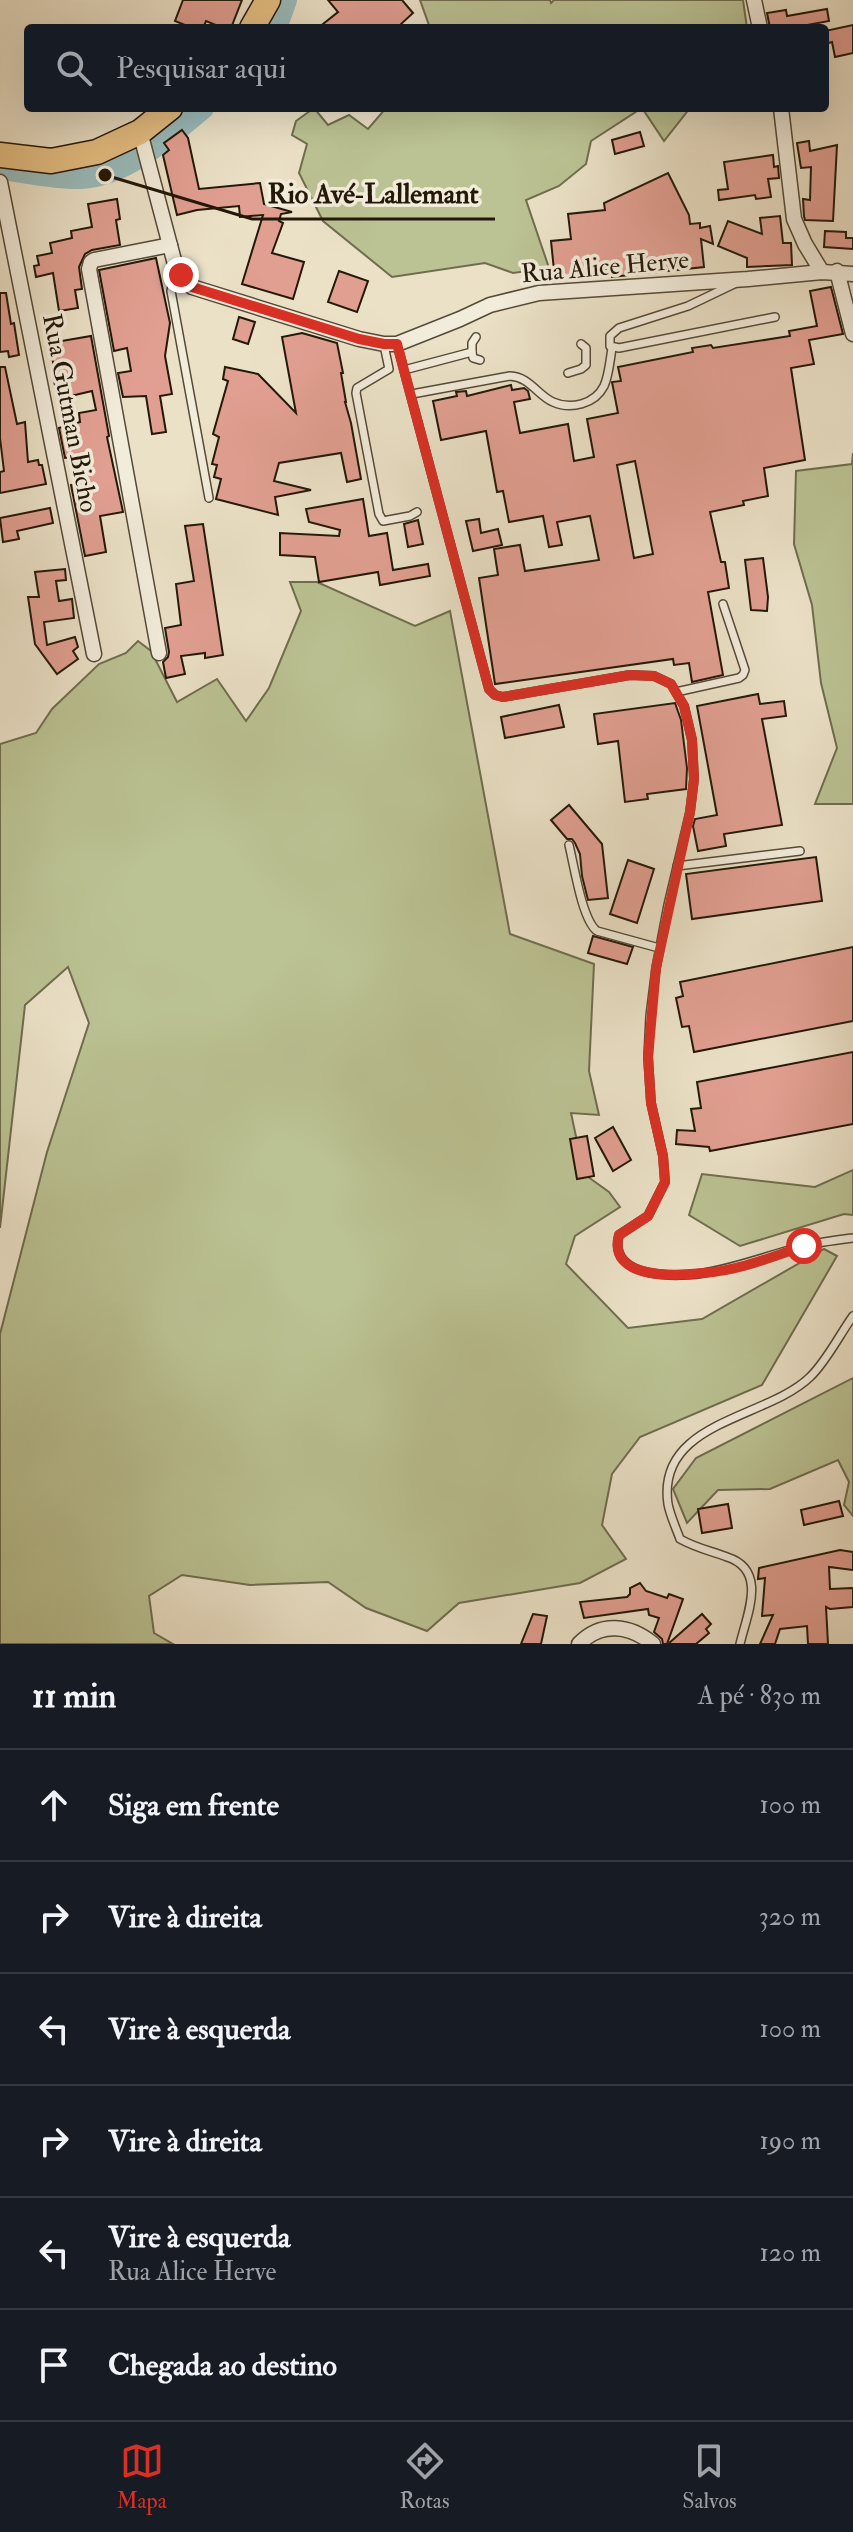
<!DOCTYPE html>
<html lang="pt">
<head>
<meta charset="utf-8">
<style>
  :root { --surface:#171b24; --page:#20242c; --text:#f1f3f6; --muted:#9ea1a6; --line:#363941; --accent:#d93025 }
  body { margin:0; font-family:"IM FELL Double Pica",serif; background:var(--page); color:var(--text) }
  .stop { position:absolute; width:24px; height:24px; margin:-18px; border:6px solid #d93025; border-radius:50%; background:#fff }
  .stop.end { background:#d93025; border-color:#fff; box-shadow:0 2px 8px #0008 }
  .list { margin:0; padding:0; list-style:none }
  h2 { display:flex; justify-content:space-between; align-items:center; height:104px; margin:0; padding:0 32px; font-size:34px }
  h2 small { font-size:26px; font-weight:400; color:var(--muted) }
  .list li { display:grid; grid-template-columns:52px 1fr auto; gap:24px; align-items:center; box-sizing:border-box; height:112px; padding:0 32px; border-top:2px solid var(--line) }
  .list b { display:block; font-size:30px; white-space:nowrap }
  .list p { margin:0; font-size:26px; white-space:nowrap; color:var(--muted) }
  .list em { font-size:26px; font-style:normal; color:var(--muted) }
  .icon { flex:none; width:44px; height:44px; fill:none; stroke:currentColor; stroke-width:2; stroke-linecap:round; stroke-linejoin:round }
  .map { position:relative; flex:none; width:853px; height:1644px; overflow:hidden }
  .search { position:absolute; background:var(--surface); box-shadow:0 8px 32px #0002; left:24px; right:24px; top:24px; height:88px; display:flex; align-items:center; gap:20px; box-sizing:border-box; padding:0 28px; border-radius:8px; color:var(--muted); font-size:30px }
  .sheet { height:776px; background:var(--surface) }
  nav { display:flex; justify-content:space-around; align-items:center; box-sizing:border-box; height:112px; border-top:2px solid var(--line); background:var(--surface); font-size:22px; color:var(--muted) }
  nav a { display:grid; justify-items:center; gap:4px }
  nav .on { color:var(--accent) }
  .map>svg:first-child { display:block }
</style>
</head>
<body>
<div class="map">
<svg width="853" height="1644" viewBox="0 0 853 1644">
  <rect width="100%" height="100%" fill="#ebe1c7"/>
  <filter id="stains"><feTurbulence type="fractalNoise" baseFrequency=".0025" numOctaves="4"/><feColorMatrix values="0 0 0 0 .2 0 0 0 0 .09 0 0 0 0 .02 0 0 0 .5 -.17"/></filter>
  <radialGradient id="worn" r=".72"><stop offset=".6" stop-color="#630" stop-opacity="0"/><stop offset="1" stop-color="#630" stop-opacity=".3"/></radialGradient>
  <g fill="#bbc293" stroke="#6f6d4e" stroke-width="2">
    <path d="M420 0H550L551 3 554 0H743L747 28H730L723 25 719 28H430Z"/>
    <path d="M314 108 328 125 349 115 368 129 386 108H690L664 141 642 108 591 141 586 164 559 186 526 200 549 268 513 273 485 263 392 277 323 221 299 173 307 144 292 135 296 121Z"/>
    <path d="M853 453V804H815L837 748 821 683 812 605 794 544 796 471 852 464Z"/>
    <path d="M290 582H317L415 626 450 611 510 934 594 964 589 1071 599 1115 571 1113 584 1174 609 1192 620 1207 575 1236 566 1264 628 1328 702 1319 824 1249 837 1256 762 1385 640 1437 612 1474 602 1525 626 1559 580 1583 459 1603 427 1631 366 1608 328 1582 250 1585 182 1575 149 1596 154 1633 173 1644H0V1334L47 1152 89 1023 68 967 25 1005 0 1228V744L36 733 52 709 99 664 126 653 138 641 151 651 177 702 217 679 246 721 269 688 301 611Z"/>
    <path d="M853 1170V1215L844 1214 740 1246 689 1215 702 1174 815 1187Z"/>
    <path d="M853 1378V1516L844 1505 849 1482 838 1460 770 1489 718 1490 687 1523 673 1489 696 1458Z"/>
  </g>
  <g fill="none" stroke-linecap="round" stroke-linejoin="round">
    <g stroke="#9abcbd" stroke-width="22">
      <path d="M276 28 286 0"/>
      <path d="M0 169C26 172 55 179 81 178 126 176 170 136 203 108"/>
    </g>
  </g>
  <g fill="#e19f91" stroke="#231809" stroke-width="2" fill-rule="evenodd">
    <path d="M183 0H242L231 28H223L206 21 203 28H192L175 21Z"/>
    <path d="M328 0H402L413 13 401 24 404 28H318L338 12Z"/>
    <path d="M827 9 829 21 791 28H770L767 13 786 10 787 16Z"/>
    <path d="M853 25V53L835 57 832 42 825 44V31Z"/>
    <path d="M182 130 188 138 199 189 260 183 264 204 292 212 281 214 279 221 283 223 272 253 304 262 293 299 242 284 263 215 240 217 239 206 197 210 177 215 163 155 169 150 164 143Z"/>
    <path d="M640 132 644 146 615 154 612 140Z"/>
    <path d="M809 141 810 151 837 145 833 221 805 220 804 216 803 199 810 200 811 167 801 168 797 143Z"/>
    <path d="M773 155 774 167 778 166 779 178 768 179 771 197 756 199 755 195 719 200 718 190 728 189 724 162Z"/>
    <path d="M668 173 689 215 690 224 700 223V228L710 226 713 244 701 239 704 267 612 277 611 269 577 273 578 277 555 280 551 241 571 239 568 214 605 210 604 203Z"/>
    <path d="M117 199 120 219 116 220 120 245 92 250 85 254 79 267 82 289 75 290 78 308 59 311 53 273 36 277 34 266 39 265 37 256 52 253 50 243 72 238 71 231 92 227 88 204Z"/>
    <path d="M780 216 783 243H791L792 265 747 267V258L718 246 728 221 762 234 760 218Z"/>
    <path d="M825 231 846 232V238H853V249L824 247Z"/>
    <path d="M156 258 170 323 165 356 172 394 160 396 166 432 152 434 146 396 123 397 118 373 131 371 127 348 114 351 99 270Z"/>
    <path d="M339 271 368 281 357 312 328 302Z"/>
    <path d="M831 287 843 334 809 340 814 364 791 368 805 460 764 468 768 496 743 501 744 505 710 512 721 562H725L729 588 708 592 723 675 692 682 689 663 674 665 673 659 495 684 479 578 498 575 494 549 520 545 525 571 599 560 590 516 557 522 562 545 549 547 543 516 509 522 503 491 497 492 486 431 441 440 433 401 457 396 456 392 466 391 467 396 511 385 512 390 524 388 528 391 530 399 514 402 520 433 568 424 574 461 594 457 587 419 618 413 612 382 621 381 618 367 693 352 692 348 711 345 713 348 790 336 789 331 817 326 810 291ZM635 461 653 554 634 558 617 465Z"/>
    <path d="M0 293H6L11 324 14 323 19 355 9 357 8 351 0 352Z"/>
    <path d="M239 317 255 322 248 344 233 339Z"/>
    <path d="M302 333 337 343 343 373H341L346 402H345L351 423 361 479 347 482 341 453 279 463 274 481 311 490 275 497 278 515 216 499 221 479 214 477 217 465 212 464 219 437 213 434 228 381 223 379 225 367 258 374 296 413 282 337Z"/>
    <path d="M91 336 109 436 107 437 123 512 100 516 106 552 85 556 71 485 76 484 72 457 65 458 59 428 80 422 79 413 96 410 92 391 58 399 53 376 55 375 50 343Z"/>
    <path d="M0 367H5L17 424 25 422 28 462 38 460 39 465H42L46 484 0 493V472L4 471 0 438Z"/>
    <path d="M363 499 369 536 387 533 393 570 428 564 430 576 380 585 378 572 319 582 315 557 280 555V533L339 536 340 530 309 522 306 509Z"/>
    <path d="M50 508 53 523 17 531 19 539 3 542 0 518Z"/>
    <path d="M479 519 481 533 498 529 502 545 473 551 466 521Z"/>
    <path d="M418 520 423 544 408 547 404 524Z"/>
    <path d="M203 524 223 655 205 658V653L181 656 185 674 166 678 163 662 168 657 169 652 165 628 181 625 176 584 194 581 185 526Z"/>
    <path d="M763 558 768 597 767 611 751 610 745 560Z"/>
    <path d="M65 569 66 580 56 581 59 601 72 599 74 618 44 622 47 645 75 637 78 647 73 651 78 659 57 674 35 644 28 597H39L35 572Z"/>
    <path d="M758 694 760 704 784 701 786 716 762 719 782 825 724 834 726 846 698 851 693 826 695 819 717 815 697 706Z"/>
    <path d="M675 703 681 720 687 768 686 789 647 794 648 799 625 802 618 741 598 744 594 714Z"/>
    <path d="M559 705 564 727 505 738 501 717Z"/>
    <path d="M569 805 602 844 608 898 588 900 582 876 580 854 575 843 572 839H567L551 820Z"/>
    <path d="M816 857 822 901 692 919 686 874Z"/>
    <path d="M628 860 654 869 637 923 610 914Z"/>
    <path d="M593 936 633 947 627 964 588 953Z"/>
    <path d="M853 947V1021L694 1052 689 1026 682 1027 676 998 683 996 680 982Z"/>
    <path d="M853 1052V1124L710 1151 709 1147 676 1144 677 1130 695 1131 691 1109 701 1108 697 1082Z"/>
    <path d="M613 1127 631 1160 613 1171 595 1138Z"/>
    <path d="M587 1136 594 1176 577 1179 570 1139Z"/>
    <path d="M839 1501 843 1516 804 1525 801 1510Z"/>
    <path d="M728 1504 732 1528 702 1533 698 1509Z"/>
    <path d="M840 1550 853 1552V1570L829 1567 830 1589 853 1588V1607L830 1609 826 1607 828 1644H808L807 1626 780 1629 775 1644H760L773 1615 762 1616 765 1578 758 1579 759 1568Z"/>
    <path d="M640 1583 646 1591 667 1598 669 1594 683 1599 667 1644H663L662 1639 654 1632 659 1618 649 1615 648 1609 584 1618 580 1602 627 1597 630 1594V1588Z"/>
    <path d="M533 1614 547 1616 541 1644H521Z"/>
    <path d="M702 1614 711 1624 706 1629 709 1633 696 1644H668Z"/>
  </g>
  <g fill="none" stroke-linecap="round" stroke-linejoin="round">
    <defs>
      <g id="lane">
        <path d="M176 268 171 291 209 498"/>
        <path d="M734 284 688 306 619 328 610 336V346L619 348 775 317"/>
        <path d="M397 344 489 689 495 695 503 697 630 675 654 676 671 684 684 706 692 740 694 779 690 812 668 905 656 968 650 1016 648 1057 651 1103 663 1156 665 1182 648 1216 619 1235C607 1280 681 1278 709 1272 742 1266 772 1254 804 1246 820 1242 837 1240 853 1238"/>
        <path d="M384 345 389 369 357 388 356 393 379 514 383 521 410 516 417 512"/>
        <path d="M472 352 473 358 480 360"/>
        <path d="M404 370 472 352V343L476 337"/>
        <path d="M568 373 581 369 586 365V348L581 344"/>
        <path d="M412 394 510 376C530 377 537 395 553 402 571 410 595 404 604 386 609 375 610 360 612 348"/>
        <path d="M676 692 739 678 743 675 745 670 723 604"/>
        <path d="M569 845C574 865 582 920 597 931L659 948"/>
        <path d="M677 866 800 851"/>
        <path d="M740 1644C747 1614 768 1570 727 1557 711 1551 696 1548 680 1539 676 1528 670 1515 668 1504 656 1421 767 1419 810 1377 826 1362 840 1334 853 1316"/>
      </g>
      <g id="street">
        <path d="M754 0 760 28"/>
        <path d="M781 108 794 219 805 244 822 272"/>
        <path d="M140 132 176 268 185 281 192 287 359 339 384 344H397L460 319 490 305 539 293 748 279 822 272 853 274"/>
        <path d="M0 182 94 654"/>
        <path d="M837 271 853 334"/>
        <path d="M159 653 89 269 91 262 94 260 170 245"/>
        <path d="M579 1644C601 1621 630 1625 653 1644"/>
      </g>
      <g id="primary">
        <path d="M252 28 268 0"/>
        <path d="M0 155 51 161 97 152 140 132 170 108"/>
      </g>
    </defs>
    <use href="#lane" stroke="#554a38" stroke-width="10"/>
    <use href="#street" stroke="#554a38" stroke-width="17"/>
    <use href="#primary" stroke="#231809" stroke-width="27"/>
    <use href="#lane" stroke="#f2ecdb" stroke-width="7"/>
    <use href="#street" stroke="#f2ecdb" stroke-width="14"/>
    <use href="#primary" stroke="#e6c084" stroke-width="24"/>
  </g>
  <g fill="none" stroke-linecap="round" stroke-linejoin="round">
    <path stroke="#d93025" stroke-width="10" d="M181 275 192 287 359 339 384 344H397L489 689 495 695 503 697 630 675 654 676 671 684 684 706 692 740 694 779 690 812 656 968 648 1057 651 1103 663 1156 665 1182 648 1216 619 1235C607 1280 675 1276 703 1273 737 1271 772 1257 804 1246"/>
  </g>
  <g text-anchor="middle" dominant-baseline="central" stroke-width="7" stroke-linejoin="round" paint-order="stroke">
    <g font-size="26" fill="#231809" stroke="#f2ecdb">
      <text transform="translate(605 267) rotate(-5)">Rua Alice Herve</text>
      <text transform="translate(70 413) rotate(79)">Rua Gutman Bicho</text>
    </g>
  </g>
  <path fill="none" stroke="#231809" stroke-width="3" d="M105 175L252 219H495"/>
  <circle fill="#231809" stroke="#f2ecdb" stroke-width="3" cx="105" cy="175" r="8"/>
  <g font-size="28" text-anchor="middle" font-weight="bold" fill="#231809" stroke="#f2ecdb" stroke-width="7" stroke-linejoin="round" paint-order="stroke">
    <text x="373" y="203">Rio Avé‐Lallemant</text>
  </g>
  <rect width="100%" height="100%" filter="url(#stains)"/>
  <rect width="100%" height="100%" fill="url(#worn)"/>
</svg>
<div class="stop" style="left:804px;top:1246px"></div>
<div class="stop end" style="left:181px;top:275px"></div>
<div class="search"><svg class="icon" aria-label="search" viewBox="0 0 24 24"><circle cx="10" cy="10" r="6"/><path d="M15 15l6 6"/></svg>Pesquisar aqui</div>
</div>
<section class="sheet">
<h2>11 min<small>A pé · 830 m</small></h2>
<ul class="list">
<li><svg class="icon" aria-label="ahead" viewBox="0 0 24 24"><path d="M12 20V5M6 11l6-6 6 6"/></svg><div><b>Siga em frente</b></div><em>100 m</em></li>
<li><svg class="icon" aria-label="right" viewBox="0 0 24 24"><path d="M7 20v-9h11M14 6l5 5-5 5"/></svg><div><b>Vire à direita</b></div><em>320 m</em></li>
<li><svg class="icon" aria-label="left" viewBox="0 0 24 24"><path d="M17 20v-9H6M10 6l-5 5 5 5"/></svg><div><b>Vire à esquerda</b></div><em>100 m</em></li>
<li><svg class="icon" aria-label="right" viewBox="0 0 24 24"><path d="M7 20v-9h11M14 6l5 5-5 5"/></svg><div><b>Vire à direita</b></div><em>190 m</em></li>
<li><svg class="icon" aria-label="left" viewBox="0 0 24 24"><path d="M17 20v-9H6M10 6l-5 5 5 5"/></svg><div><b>Vire à esquerda</b><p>Rua Alice Herve</p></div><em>120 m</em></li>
<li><svg class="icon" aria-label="arrive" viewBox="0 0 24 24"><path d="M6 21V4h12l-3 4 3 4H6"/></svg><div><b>Chegada ao destino</b></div></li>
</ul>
</section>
<nav>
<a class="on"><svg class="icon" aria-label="map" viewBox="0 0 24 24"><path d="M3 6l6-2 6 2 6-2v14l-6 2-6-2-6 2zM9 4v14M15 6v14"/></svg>Mapa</a>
<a><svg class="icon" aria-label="directions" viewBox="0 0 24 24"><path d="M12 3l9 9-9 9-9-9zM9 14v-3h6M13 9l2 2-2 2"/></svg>Rotas</a>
<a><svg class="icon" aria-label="saved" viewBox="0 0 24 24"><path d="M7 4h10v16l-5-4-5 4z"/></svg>Salvos</a>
</nav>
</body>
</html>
